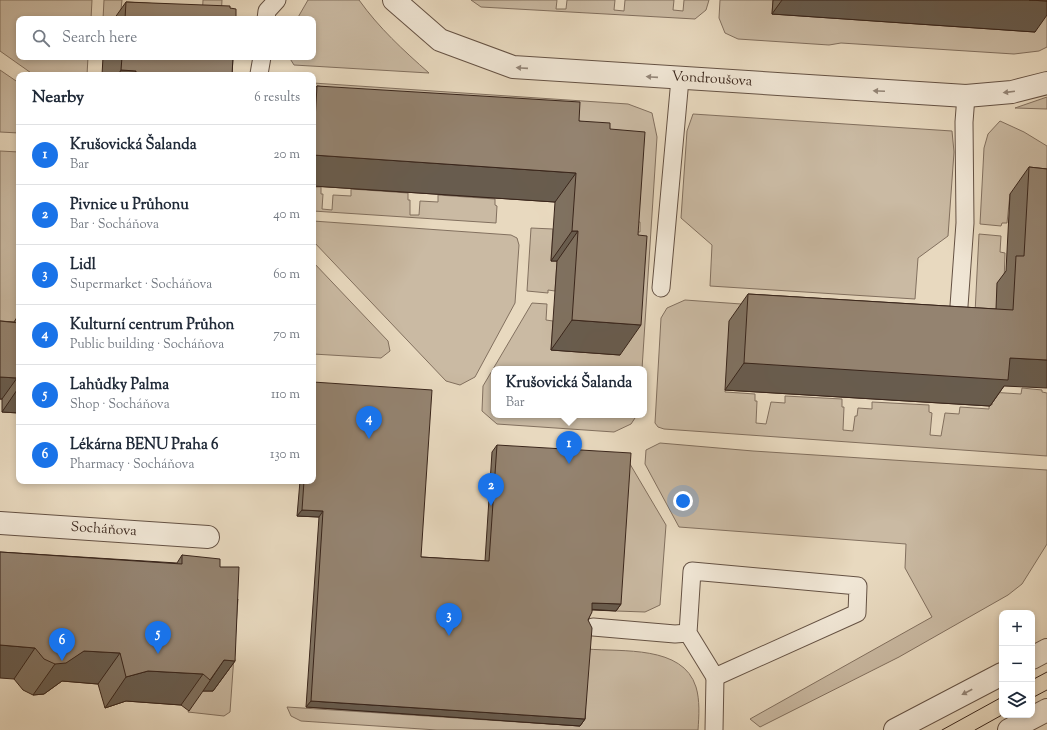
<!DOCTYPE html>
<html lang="en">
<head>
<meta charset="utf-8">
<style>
  :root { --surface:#fff; --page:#f2f2f3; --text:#1f2937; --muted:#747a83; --line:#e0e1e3; --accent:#1a73e8 }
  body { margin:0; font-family:"Sorts Mill Goudy",serif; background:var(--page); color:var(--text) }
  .controls { position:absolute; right:12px; bottom:12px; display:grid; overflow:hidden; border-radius:8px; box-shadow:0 2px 6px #0003 }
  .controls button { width:36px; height:36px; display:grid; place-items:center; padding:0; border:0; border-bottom:1px solid var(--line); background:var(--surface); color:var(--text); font:20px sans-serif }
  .you { position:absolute; left:683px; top:501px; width:14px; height:14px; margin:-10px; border:3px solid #fff; border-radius:50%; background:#1a73e8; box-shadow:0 0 0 6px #1a73e833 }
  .badge { display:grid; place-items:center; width:26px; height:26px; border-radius:50%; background:var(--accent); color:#fff; font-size:13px; font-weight:700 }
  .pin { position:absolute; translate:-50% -33px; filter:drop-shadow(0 1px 2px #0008) }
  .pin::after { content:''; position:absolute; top:21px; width:14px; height:12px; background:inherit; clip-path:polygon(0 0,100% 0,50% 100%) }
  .popup { position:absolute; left:491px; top:366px; width:156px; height:52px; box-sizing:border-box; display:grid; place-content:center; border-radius:8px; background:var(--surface); filter:drop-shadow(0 1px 3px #0005); font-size:13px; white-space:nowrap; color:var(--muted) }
  .popup b { font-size:15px; color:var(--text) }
  .popup::after { content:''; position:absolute; left:50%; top:100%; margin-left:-8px; border:8px solid transparent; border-top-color:var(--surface) }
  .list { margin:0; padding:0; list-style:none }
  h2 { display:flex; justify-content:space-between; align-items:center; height:52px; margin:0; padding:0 16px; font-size:17px }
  h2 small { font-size:13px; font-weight:400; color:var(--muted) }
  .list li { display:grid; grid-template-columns:26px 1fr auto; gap:12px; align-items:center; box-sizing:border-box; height:60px; padding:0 16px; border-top:1px solid var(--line) }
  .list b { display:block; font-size:15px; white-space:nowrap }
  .list p { margin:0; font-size:13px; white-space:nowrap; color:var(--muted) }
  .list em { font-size:13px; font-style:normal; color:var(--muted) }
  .icon { flex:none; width:22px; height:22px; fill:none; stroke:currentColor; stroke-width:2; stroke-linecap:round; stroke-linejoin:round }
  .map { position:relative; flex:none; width:1047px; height:730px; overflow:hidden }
  .search { position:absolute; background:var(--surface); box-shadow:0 2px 6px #0003; left:16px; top:16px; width:300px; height:44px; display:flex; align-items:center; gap:10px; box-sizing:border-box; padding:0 14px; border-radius:8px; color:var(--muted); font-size:15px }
  .panel { position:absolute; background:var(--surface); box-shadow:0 2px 6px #0003; left:16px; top:72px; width:300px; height:412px; border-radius:8px }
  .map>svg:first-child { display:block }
</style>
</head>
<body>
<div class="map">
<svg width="1047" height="730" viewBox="0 0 1047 730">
  <rect width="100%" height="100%" fill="#e8d9bf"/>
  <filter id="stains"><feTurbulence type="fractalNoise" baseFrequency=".005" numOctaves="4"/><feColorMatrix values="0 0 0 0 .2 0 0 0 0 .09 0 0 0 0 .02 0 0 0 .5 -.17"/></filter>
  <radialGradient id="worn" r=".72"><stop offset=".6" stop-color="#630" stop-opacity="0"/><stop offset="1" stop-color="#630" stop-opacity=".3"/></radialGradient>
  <g fill="#cabaa3" stroke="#82705f">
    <path d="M0 0H92L91 19H19V57H88L87 75H34L0 51Z"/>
    <path d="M104 0H122L120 19H103Z"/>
    <path d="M203 0H222L221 19H202Z"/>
    <path d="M308 0H359C379 28 403 50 429 73L294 65 289 57H313V19H297Z"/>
    <path d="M471 0H557L556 9H566L567 0H615L614 10 624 11 625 0H674L673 10 683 11 684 0H709L706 10 695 19 481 7Z"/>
    <path d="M720 0H773L772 14 1047 0V47L1039 51 1014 54 841 43 829 45 738 39 725 33 719 18Z"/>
    <path d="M0 70 19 83V133L0 132Z"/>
    <path d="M313 83 628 104 652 113 657 137 642 369H494V415H637L631 424 614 432 497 424 482 411 483 386 532 303 547 304 546 320 553 321 551 350 619 231 640 232V222L620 221 313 116Z"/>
    <path d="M1047 97V109L1015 108Z"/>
    <path d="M693 114 952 131 954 152 948 236 918 258 915 299 710 286 712 245 681 218 687 131Z"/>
    <path d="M1000 121 1024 132 1047 146V196L1010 194 1007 223H1002L1001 226 980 224 984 148 988 134Z"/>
    <path d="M0 151 19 152V326L0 324Z"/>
    <path d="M313 187H321V194H323L322 209 332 210 333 195 351 196V189L408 193V200H410V215H419L420 201 438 202V195L495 199V205L497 206 496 223 313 211Z"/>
    <path d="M313 221 511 235 517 238 519 245 515 303 475 377 460 385 446 381 313 241Z"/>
    <path d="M531 228 553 229 551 260 557 261 555 291 548 290V293L527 291Z"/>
    <path d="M979 234 1001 236 1000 252 1005 253 1004 283 995 315 975 313Z"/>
    <path d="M313 262 388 341 390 351 381 358 313 354Z"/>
    <path d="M685 300 952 319 725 390V392L755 394V401H757L756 423 766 424 771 402 785 403V396L842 399V407H844L843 430 853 431 855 416H857L858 408 872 409V402L929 405V412L932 413 930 435 941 436 945 413 959 414 960 407 989 409V404L992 405 990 392 1021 394 1022 388 1042 390V392L1047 393V456L664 429 658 427 655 423 661 318 667 308Z"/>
    <path d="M660 443 753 451 1047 470V544L1022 584 1008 595 899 657 760 727 750 719 932 617 905 568 906 544 679 527 645 464 646 450Z"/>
    <path d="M627 459 666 525 660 605 645 612 616 611Z"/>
    <path d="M238 599 230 712 224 716 188 712Z"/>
    <path d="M587 649C622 652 683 645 696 687 700 700 699 716 698 730H437L301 721 291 716 287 707 580 726Z"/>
  </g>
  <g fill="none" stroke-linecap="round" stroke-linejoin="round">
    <defs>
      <g id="service">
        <path d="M266 19 267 11 277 0"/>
        <path d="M259 74 262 57"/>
        <path d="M661 288 680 79"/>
        <path d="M959 306 965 223 964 122 966 96"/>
        <path d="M692 571 858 586 857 613 715 677 688 633Z"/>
        <path d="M593 627 675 634 688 633"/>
        <path d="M714 730 715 677"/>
      </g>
      <g id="minor">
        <path id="s1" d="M394 0 440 40 513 67 966 96 1012 92 1047 83"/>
        <path id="s2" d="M0 523 208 537"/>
      </g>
      <g id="tertiary">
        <path d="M1032 658 1047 650"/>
        <path d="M895 730 1002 674"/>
        <path d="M1009 730 1047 710"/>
      </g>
    </defs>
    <use href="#service" stroke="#655244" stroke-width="19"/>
    <use href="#minor" stroke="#655244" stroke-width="24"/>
    <use href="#tertiary" stroke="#655244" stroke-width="24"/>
    <use href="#service" stroke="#f0e6d5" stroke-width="17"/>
    <use href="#minor" stroke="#f0e6d5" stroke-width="22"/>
    <use href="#tertiary" stroke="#f0e6d5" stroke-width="22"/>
    <g stroke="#39251b" stroke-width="1">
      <path d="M1032 680 1047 672"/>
      <path d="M1032 698 1047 690"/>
      <path d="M942 730 1002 697"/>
      <path d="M975 730 1002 715"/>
    </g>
  </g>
  <g fill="#7f7160" stroke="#39251b">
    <path d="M773 0H1047L1035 32 772 14Z"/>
    <path d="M126 2 230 8 236 19H114Z"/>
    <path d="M103 57H233L232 75H102Z"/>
    <path d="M317 86 579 121 610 129 620 355 551 350 557 261H551L555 202 313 186V91Z"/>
    <path d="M1029 167 1047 169 1004 386 990 406 725 390 729 321 748 294 996 309 997 283 1006 271 1010 194Z"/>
    <path d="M19 314V413L2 412V399H0V321L14 322Z"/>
    <path d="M497 445 621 604 616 611 592 610 588 620 585 719 580 726 306 707 319 517 297 516 300 481H313L421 557 485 561 492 452Z"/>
    <path d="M0 552 177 563 182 555 220 567 235 661 213 691H203L189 711 181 705 126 701 105 708 98 684 62 681 44 694 33 695 23 690 14 679Z"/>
  </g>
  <g fill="#685c4e" stroke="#39251b">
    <path d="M782 0H1029L1047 1V15L1035 32 772 14Z"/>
    <path d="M121 70 136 71 133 75H118Z"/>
    <path d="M313 155 576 173 555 202 313 186Z"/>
    <path d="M572 231H578L557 261H551Z"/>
    <path d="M572 320 641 325 620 355 551 350Z"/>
    <path d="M1010 358 1047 360V388L1004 386 990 406 725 390 744 363Z"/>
    <path d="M0 377 17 378 2 399H0Z"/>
    <path d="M17 390H19V413L2 412Z"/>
    <path d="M302 510 323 511 319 517 297 516Z"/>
    <path d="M592 603 621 604 616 611 588 609Z"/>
    <path d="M0 645 35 648 14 679 0 678Z"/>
    <path d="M84 651 120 653 98 684 62 681 44 694 33 695 55 664Z"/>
    <path d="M224 660 235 661 213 691H203Z"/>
    <path d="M148 671 203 674 181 705 126 701 105 708 126 677Z"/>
    <path d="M311 701 585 719 580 726 306 707Z"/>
  </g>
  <g fill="#948370" stroke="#39251b">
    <path d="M1029 0H1047V1Z"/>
    <path d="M126 2 230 6V8L236 9V19H125Z"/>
    <path d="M122 57H233L232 75 136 74V71L121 70Z"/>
    <path d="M317 86 580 102 579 121 610 123V129L645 132 638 235 647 236 641 325 572 320 578 231H572L576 173 313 155Z"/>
    <path d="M1029 167 1047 169V360L1010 358 1008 380 744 363 748 294 1013 310 1016 256H1024Z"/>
    <path d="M0 321 19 323V390H17V378L0 377Z"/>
    <path d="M313 382 432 390 421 557 489 561 497 445 631 453 621 604 592 603V612L588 620 592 628 585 719 311 701 323 511 302 510 304 481H313Z"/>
    <path d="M0 552 182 564V555L220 559V567H239L235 661 224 660 210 680 203 674 148 671 126 677 120 653 84 651 66 663 55 664 44 659 35 648 0 645Z"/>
  </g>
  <defs><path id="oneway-solid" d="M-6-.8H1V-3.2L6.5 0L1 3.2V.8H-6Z"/></defs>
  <g fill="#948678">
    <use href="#oneway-solid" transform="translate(522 68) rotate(-176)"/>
    <use href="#oneway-solid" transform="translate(652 77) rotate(-176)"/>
    <use href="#oneway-solid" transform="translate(879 91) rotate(-177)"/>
    <use href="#oneway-solid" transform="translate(1009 92) rotate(173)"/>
    <use href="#oneway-solid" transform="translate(967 692) rotate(152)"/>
  </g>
  <g text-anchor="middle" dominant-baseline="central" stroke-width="3" stroke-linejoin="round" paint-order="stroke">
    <g font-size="14" fill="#39251b" stroke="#f0e6d5">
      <text stroke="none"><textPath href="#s1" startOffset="338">Vondroušova</textPath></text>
      <text stroke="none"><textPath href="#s2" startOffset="104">Socháňova</textPath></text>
    </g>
  </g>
  <rect width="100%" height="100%" filter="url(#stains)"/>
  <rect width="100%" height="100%" fill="url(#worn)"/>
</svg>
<div class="controls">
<button>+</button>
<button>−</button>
<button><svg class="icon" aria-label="layers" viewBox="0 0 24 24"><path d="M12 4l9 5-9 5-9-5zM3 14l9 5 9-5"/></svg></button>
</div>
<div class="you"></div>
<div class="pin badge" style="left:569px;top:464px">1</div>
<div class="popup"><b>Krušovická Šalanda</b>Bar</div>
<div class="pin badge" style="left:491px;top:506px">2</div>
<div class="pin badge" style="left:449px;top:636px">3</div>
<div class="pin badge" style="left:369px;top:439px">4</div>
<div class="pin badge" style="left:158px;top:654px">5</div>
<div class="pin badge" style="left:62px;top:661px">6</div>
<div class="search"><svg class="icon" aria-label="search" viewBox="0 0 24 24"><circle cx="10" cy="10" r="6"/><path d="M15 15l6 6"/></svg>Search here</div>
<section class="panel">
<h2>Nearby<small>6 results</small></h2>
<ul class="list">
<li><span class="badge">1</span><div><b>Krušovická Šalanda</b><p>Bar</p></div><em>20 m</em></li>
<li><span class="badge">2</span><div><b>Pivnice u Průhonu</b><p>Bar · Socháňova</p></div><em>40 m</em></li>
<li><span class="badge">3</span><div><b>Lidl</b><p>Supermarket · Socháňova</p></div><em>60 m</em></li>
<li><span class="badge">4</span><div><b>Kulturní centrum Průhon</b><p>Public building · Socháňova</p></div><em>70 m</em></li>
<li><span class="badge">5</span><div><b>Lahůdky Palma</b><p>Shop · Socháňova</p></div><em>110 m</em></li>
<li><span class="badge">6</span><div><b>Lékárna BENU Praha 6</b><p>Pharmacy · Socháňova</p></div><em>130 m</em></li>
</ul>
</section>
</div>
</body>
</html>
